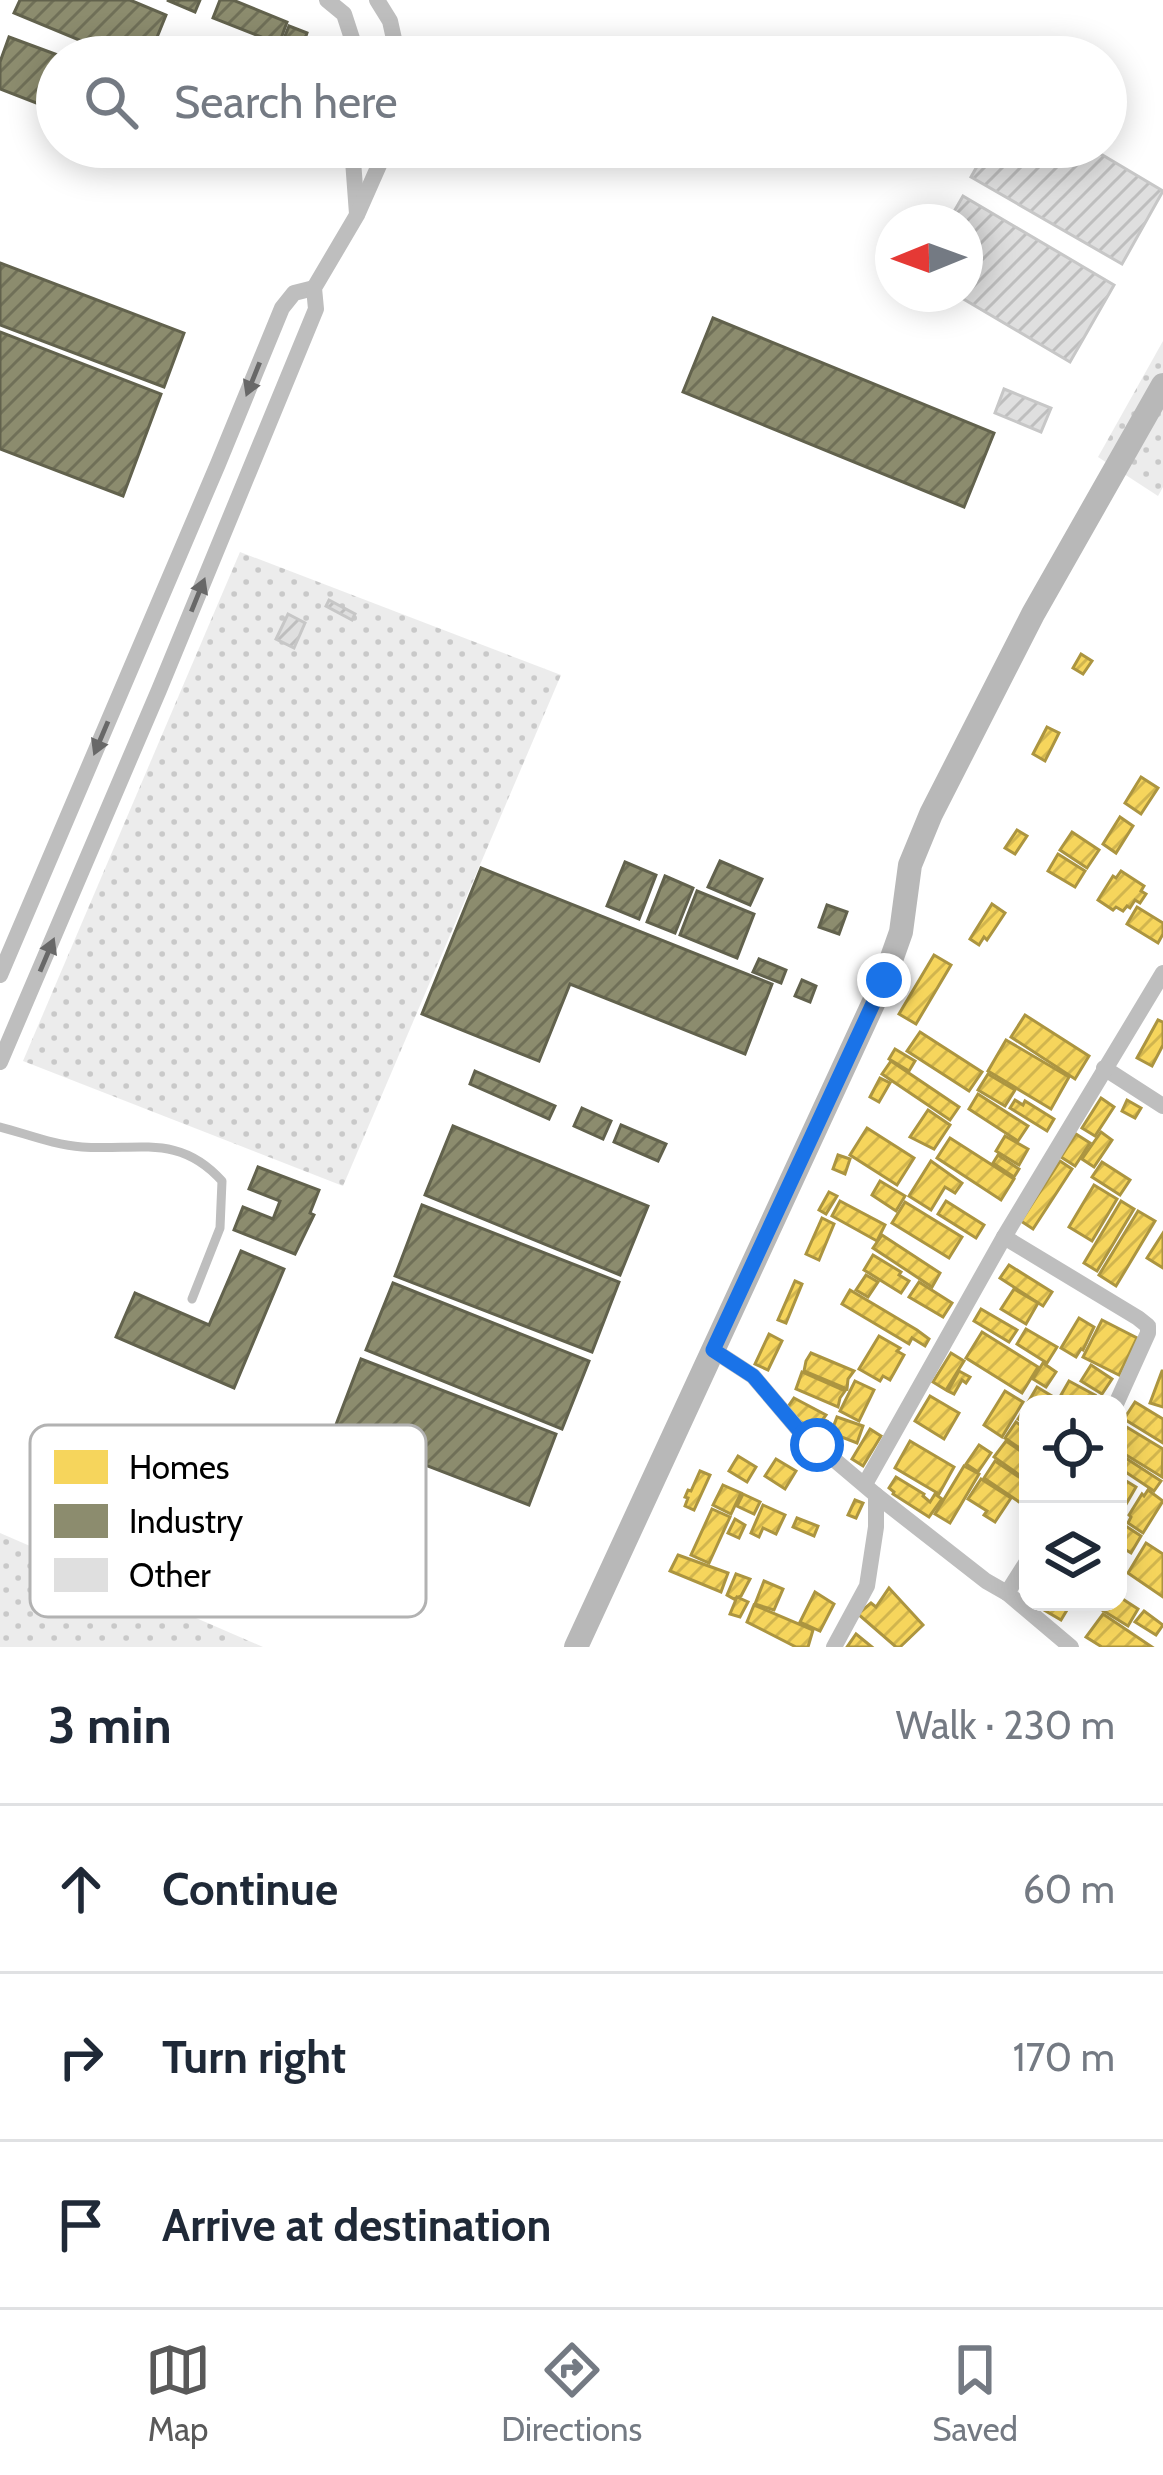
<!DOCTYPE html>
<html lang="en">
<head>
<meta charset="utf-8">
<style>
  :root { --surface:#fff; --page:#f2f2f3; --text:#1f2937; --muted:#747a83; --line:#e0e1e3; --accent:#595959 }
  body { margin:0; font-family:Cabin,sans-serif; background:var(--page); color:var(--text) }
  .controls { position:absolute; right:36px; bottom:36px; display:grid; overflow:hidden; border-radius:24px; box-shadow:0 6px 30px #0003 }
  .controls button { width:108px; height:108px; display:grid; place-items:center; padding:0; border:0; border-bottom:3px solid var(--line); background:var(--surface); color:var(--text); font:60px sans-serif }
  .compass { position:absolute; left:875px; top:204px; width:108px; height:108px; border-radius:50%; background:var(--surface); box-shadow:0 6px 30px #0003; rotate:269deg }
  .stop { position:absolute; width:36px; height:36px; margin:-27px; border:9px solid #1a73e8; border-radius:50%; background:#fff }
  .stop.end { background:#1a73e8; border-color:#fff; box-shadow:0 3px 12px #0008 }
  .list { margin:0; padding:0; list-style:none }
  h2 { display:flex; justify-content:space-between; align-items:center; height:156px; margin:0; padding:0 48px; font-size:51px }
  h2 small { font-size:39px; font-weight:400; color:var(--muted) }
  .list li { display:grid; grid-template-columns:78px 1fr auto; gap:36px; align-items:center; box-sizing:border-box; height:168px; padding:0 48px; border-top:3px solid var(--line) }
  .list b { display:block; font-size:45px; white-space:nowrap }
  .list em { font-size:39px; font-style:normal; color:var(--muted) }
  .icon { flex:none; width:66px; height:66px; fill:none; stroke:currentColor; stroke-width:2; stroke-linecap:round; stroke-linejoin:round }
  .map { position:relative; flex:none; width:1163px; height:1647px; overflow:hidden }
  .search { position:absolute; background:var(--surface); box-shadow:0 6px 30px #0003; left:36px; right:36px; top:36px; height:132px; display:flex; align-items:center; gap:30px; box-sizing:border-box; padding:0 42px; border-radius:66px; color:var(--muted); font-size:45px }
  .sheet { height:660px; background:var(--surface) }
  nav { display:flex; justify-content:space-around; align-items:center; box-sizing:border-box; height:168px; border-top:3px solid var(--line); background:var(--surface); font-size:33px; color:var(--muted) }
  nav a { display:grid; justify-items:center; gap:6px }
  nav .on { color:var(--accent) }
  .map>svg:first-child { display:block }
</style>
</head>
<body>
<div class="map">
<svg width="1163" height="1647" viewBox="0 0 1163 1647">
  <defs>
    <pattern id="green-dots" width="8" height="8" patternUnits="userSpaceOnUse" patternTransform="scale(3)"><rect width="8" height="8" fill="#ececec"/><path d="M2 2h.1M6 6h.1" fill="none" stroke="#c9c9c9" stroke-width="1.8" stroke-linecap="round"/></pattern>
    <pattern id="homes-hatch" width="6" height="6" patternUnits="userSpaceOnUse" patternTransform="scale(3)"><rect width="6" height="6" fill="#f6d55c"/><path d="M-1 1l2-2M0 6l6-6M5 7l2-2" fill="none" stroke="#d1b54e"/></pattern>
    <pattern id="industry-hatch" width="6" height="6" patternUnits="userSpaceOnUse" patternTransform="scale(3)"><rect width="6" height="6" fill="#8c8c6e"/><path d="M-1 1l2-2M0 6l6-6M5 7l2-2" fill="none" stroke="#707058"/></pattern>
    <pattern id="building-hatch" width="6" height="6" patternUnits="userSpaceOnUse" patternTransform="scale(3)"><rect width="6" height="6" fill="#dfdfdf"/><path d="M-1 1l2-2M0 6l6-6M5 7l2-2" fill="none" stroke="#bebebe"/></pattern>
  </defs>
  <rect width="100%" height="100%" fill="#fff"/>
  <g fill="url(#green-dots)">
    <path d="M1163 341V487L1158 496 1098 457Z"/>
    <path d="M240 552 561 675 343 1186 23 1061Z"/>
    <path d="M0 1533 263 1647H0Z"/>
  </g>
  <g fill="url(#homes-hatch)" stroke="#ac9540" stroke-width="3">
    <path d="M1081 654 1092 661 1083 674 1073 668Z"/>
    <path d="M1047 727 1059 733 1045 761 1033 754Z"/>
    <path d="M1141 777 1158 788 1141 814 1125 803Z"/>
    <path d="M1120 817 1133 826 1116 853 1103 844Z"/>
    <path d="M1017 830 1027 836 1015 854 1005 848Z"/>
    <path d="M1072 832 1099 850 1087 868 1060 850Z"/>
    <path d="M1058 854 1085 871 1075 887 1048 871Z"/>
    <path d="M1121 871 1144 886 1141 891 1146 894 1140 903 1135 900 1130 908 1127 906 1123 911 1116 907 1113 910 1098 900 1113 876 1116 878Z"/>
    <path d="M992 904 1005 913 987 940 984 937 979 945 970 939Z"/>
    <path d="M1137 907 1163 923V934L1158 943 1127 924Z"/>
    <path d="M934 955 951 965 916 1024 899 1014Z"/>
    <path d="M1025 1015 1089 1056 1075 1079 1011 1037Z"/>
    <path d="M1158 1020 1163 1022V1045L1152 1066 1137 1058Z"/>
    <path d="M920 1032 982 1072 969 1091 907 1051Z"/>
    <path d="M1006 1040 1069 1077 1051 1109 988 1071Z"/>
    <path d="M895 1049 915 1061 909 1071 889 1059Z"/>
    <path d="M891 1061 959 1107 950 1120 882 1074Z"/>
    <path d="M988 1074 1015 1090 1005 1106 978 1090Z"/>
    <path d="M880 1078 890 1083 879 1102 870 1097Z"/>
    <path d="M978 1094 1028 1126 1018 1141 969 1109Z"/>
    <path d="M1101 1098 1114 1107 1095 1136 1082 1128Z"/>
    <path d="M1015 1100 1023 1105 1025 1101 1054 1119 1047 1131 1010 1108Z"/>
    <path d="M1127 1100 1141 1108 1135 1118 1122 1111Z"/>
    <path d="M928 1110 950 1125 934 1149 910 1137Z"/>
    <path d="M867 1128 914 1158 897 1185 850 1155Z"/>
    <path d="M1101 1132 1112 1140 1094 1167 1082 1159Z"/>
    <path d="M1076 1134 1090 1143 1075 1166 1061 1157Z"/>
    <path d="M1005 1136 1028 1149 1019 1165 996 1151Z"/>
    <path d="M950 1138 1014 1179 1001 1200 937 1158Z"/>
    <path d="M838 1155 850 1159 845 1174 833 1169Z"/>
    <path d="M998 1155 1019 1169 1014 1177 993 1163Z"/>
    <path d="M931 1161 962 1183 955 1193 945 1187 931 1210 909 1196Z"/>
    <path d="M1060 1161 1072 1169 1033 1229 1021 1221Z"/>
    <path d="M1102 1162 1130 1180 1120 1195 1092 1177Z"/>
    <path d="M880 1181 905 1196 896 1211 872 1195Z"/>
    <path d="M1094 1185 1117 1199 1092 1241 1069 1227Z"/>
    <path d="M829 1192 837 1196 826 1214 819 1210Z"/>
    <path d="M840 1201 885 1225 877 1241 832 1216Z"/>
    <path d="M946 1201 984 1225 976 1238 938 1214Z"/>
    <path d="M1121 1201 1134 1209 1097 1271 1084 1263Z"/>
    <path d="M905 1202 962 1237 949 1258 892 1223Z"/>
    <path d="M1138 1211 1155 1221 1116 1286 1099 1275Z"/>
    <path d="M822 1218 834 1224 819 1260 806 1254Z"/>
    <path d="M1163 1233V1268L1147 1258Z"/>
    <path d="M882 1235 940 1273 932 1287 873 1248Z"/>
    <path d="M873 1255 901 1272 899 1275 909 1281 901 1293 864 1270Z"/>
    <path d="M1009 1265 1052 1292 1043 1306 1000 1278Z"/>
    <path d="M866 1275 878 1282 868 1297 856 1290Z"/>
    <path d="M795 1281 802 1284 786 1323 778 1320Z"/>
    <path d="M919 1282 952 1303 943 1317 909 1297Z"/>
    <path d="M1014 1289 1038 1303 1026 1324 1001 1309Z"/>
    <path d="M850 1290 917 1330 929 1339 925 1346 912 1338 909 1344 842 1304Z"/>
    <path d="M981 1309 1017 1330 1009 1342 974 1321Z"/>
    <path d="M1079 1318 1094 1327 1083 1350 1081 1349 1076 1357 1061 1348Z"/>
    <path d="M1102 1320 1137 1338 1119 1375 1083 1357Z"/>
    <path d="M1026 1329 1057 1347 1047 1363 1017 1344Z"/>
    <path d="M982 1332 1038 1367 1022 1393 966 1358Z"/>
    <path d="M769 1334 782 1341 768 1370 755 1364Z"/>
    <path d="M879 1336 900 1348 897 1351 904 1355 890 1380 883 1376 880 1381 859 1369Z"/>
    <path d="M811 1353 854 1371 848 1379 847 1389 804 1371 806 1361Z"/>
    <path d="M951 1353 964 1361 946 1390 933 1382Z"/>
    <path d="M1043 1363 1056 1372 1046 1387 1033 1379Z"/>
    <path d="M1091 1365 1112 1379 1102 1394 1081 1381Z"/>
    <path d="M959 1371 970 1377 966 1383 962 1380 954 1394 948 1391Z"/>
    <path d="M1162 1371H1163V1407L1150 1403Z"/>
    <path d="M802 1372 845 1391 840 1398 838 1407 796 1389Z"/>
    <path d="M855 1381 874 1390 859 1421 840 1411Z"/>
    <path d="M1069 1381 1095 1395 1089 1404H1077L1061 1395Z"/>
    <path d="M1037 1387 1062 1402 1028 1404V1425L1018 1419Z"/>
    <path d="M1005 1391 1023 1402 1002 1437 984 1425Z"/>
    <path d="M930 1396 959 1413 944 1439 915 1421Z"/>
    <path d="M794 1398 826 1415 823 1419 827 1421 819 1434 785 1411Z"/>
    <path d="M1135 1402 1163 1419V1443L1124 1419Z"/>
    <path d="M837 1417 863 1426 857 1443 831 1433Z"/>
    <path d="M1016 1422 1028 1431V1454L1005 1438Z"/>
    <path d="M1120 1423 1163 1449 1162 1477 1118 1450Z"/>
    <path d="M870 1429 881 1436 863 1466 852 1459Z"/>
    <path d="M910 1441 954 1467 939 1494 895 1468Z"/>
    <path d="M1006 1441 1028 1456V1481L994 1457Z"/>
    <path d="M979 1445 991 1453 978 1472 966 1464Z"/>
    <path d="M1118 1453 1161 1481 1154 1491 1118 1467Z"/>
    <path d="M738 1456 756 1467 747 1482 729 1471Z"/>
    <path d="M776 1459 796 1471 785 1489 765 1476Z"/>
    <path d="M995 1461 1028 1483V1508L984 1478Z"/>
    <path d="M964 1466 979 1474 950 1523 935 1514Z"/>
    <path d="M700 1471 710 1475 694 1510 685 1506 688 1498 685 1497 688 1490 691 1491Z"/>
    <path d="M1118 1476 1136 1487 1125 1506 1118 1502Z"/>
    <path d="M896 1477 924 1494 923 1496 930 1502 935 1494 942 1499 929 1517 893 1494 894 1492 889 1488Z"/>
    <path d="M981 1479 1011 1498 995 1522 984 1515 987 1511 968 1499Z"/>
    <path d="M723 1485 741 1493 731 1514 713 1505Z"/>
    <path d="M1148 1490 1163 1501 1143 1533 1128 1523 1131 1517 1129 1515 1142 1494 1144 1496Z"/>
    <path d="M743 1494 760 1502 754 1514 737 1506Z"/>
    <path d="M855 1500 863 1503 856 1518 848 1515Z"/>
    <path d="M763 1505 785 1515 776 1534 763 1528 759 1537 751 1533Z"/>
    <path d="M712 1509 730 1517 709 1563 691 1555Z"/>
    <path d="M797 1518 818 1526 814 1536 793 1527Z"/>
    <path d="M735 1519 745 1525 739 1538 728 1533Z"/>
    <path d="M1118 1521 1141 1536 1131 1553 1118 1545Z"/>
    <path d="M1146 1543 1163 1554V1597L1128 1573Z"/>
    <path d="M678 1555 728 1573 721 1592 670 1571Z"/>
    <path d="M736 1574 750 1579 741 1596 734 1599 727 1595Z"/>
    <path d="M764 1581 783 1589 774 1610 755 1604Z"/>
    <path d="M889 1588 923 1625 900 1647H896L858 1614 871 1603 876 1607Z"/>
    <path d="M815 1592 834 1604 820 1631 800 1622Z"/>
    <path d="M1118 1596 1138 1609 1128 1626 1102 1610 1107 1602H1118Z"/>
    <path d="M737 1597 748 1602 740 1617 730 1614Z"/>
    <path d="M1043 1602H1065L1070 1605 1061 1620 1039 1607Z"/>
    <path d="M754 1605 813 1630 808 1647H796L747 1622Z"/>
    <path d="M1144 1611 1163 1625 1156 1635 1135 1622Z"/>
    <path d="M1103 1614 1152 1647H1102L1086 1637Z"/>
    <path d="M856 1634 872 1647H847Z"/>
  </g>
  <g fill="url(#industry-hatch)" stroke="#62624d" stroke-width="3">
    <path d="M20 0H130L166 15 149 57H120L14 13Z"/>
    <path d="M167 0H200L195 12Z"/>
    <path d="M220 0H233L287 22 279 44 213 18Z"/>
    <path d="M289 26 307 33 303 45 310 47 306 57H293L279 51Z"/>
    <path d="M9 37 63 57H57V111L0 89V62Z"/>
    <path d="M0 263 184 333 164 387 0 325Z"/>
    <path d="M713 318 994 433 964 507 683 392Z"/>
    <path d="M0 332 161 394 123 496 0 449Z"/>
    <path d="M720 861 762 879 750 905 708 887Z"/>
    <path d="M625 862 656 875 639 919 607 906Z"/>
    <path d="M481 868 772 984 745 1054 570 984 539 1061 422 1014Z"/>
    <path d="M665 876 693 888 675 933 647 922Z"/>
    <path d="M697 891 754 914 737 958 680 935Z"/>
    <path d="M827 905 847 912 839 934 819 927Z"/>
    <path d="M759 959 786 970 781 983 753 972Z"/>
    <path d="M802 980 816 986 810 1002 795 996Z"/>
    <path d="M475 1071 555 1106 549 1119 470 1084Z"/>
    <path d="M582 1108 611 1121 603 1139 574 1126Z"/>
    <path d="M621 1125 666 1144 658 1161 614 1142Z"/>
    <path d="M453 1126 648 1206 620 1275 425 1195Z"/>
    <path d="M258 1167 319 1190 310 1213 314 1215 295 1254 234 1230 243 1207 273 1219 280 1201 249 1189Z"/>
    <path d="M422 1205 619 1282 592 1352 395 1276Z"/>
    <path d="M241 1251 284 1269 234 1388 116 1337 135 1293 209 1325Z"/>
    <path d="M393 1283 589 1361 562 1429 366 1350Z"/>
    <path d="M361 1359 556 1434 529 1505 334 1430Z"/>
  </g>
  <g fill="url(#building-hatch)" stroke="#c7c7c7" stroke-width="3">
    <path d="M988 147H1089L1163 191 1122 264 971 177Z"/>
    <path d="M963 196 1114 285 1070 362 955 294H965V222H948Z"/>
    <path d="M1004 389 1051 408 1041 432 995 413Z"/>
    <path d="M329 600 355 614 352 620 326 606Z"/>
    <path d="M288 614 305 623 294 648 276 639Z"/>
  </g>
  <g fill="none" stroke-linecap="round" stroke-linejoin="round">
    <path stroke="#bebebe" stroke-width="9" d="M0 1127C27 1134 54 1145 82 1147 138 1151 179 1133 222 1181L220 1228 192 1299"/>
    <g stroke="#bebebe" stroke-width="16">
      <path d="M327 0 344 14 358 57"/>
      <path d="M377 0 390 21 398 57"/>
      <path d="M352 147 357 214"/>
      <path d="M0 975 218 464 282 308 294 293 314 288"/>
      <path d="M0 1062 159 690 316 309 314 288 357 215 387 147"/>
      <path d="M1104 1068 1163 1106"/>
      <path d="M1004 1237 1138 1318 1148 1326V1333L1116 1404"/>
      <path d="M713 1350 753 1376 798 1429 876 1495 986 1581 1007 1593 1071 1647"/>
      <path d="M865 1484 1004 1237 1163 973"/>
      <path d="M1007 1593 1028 1560"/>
      <path d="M834 1647 867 1586 876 1527V1495"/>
    </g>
    <path stroke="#b8b8b8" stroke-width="24" d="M576 1647 884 980 901 932 910 865 931 814 1033 614 1163 385"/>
  </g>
  <defs><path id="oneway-solid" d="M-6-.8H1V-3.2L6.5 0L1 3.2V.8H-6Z" transform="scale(3)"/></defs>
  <g fill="#686868">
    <use href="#oneway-solid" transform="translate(253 379) rotate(112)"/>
    <use href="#oneway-solid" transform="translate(198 595) rotate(-68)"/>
    <use href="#oneway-solid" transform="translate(101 738) rotate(113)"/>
    <use href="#oneway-solid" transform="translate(47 955) rotate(-67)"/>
  </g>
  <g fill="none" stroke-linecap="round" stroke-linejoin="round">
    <path stroke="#1a73e8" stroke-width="15" d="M817 1445 798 1429 753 1376 713 1350 884 980"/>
  </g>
  <rect x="30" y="1425" width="396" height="192" rx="18" fill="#fff" stroke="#b2b2b2" stroke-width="3"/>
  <rect x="54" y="1450" width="54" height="34" fill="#f6d55c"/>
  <rect x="54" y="1504" width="54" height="34" fill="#8c8c6e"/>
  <rect x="54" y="1558" width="54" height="34" fill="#dfdfdf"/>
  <g font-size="33" fill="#000">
    <text x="129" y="1479">Homes</text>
    <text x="129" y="1533">Industry</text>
    <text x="129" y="1587">Other</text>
  </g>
</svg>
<div class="controls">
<button><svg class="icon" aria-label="locate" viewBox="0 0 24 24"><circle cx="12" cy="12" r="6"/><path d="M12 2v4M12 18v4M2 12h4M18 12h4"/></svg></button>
<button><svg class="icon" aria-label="layers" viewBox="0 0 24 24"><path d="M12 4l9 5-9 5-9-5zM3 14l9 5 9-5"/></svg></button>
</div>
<svg class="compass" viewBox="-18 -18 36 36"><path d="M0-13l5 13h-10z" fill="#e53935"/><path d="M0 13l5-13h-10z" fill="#747a83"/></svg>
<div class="stop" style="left:817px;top:1445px"></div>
<div class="stop end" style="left:884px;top:980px"></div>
<div class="search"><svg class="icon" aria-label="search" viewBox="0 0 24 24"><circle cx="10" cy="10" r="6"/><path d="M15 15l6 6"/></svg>Search here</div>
</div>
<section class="sheet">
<h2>3 min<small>Walk · 230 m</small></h2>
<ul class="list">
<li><svg class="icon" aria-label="ahead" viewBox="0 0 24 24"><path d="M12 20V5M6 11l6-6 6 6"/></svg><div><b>Continue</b></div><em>60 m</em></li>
<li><svg class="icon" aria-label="right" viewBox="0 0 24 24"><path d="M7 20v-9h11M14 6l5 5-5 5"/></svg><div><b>Turn right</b></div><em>170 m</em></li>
<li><svg class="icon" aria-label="arrive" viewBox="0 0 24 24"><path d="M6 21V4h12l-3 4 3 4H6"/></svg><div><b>Arrive at destination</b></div></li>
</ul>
</section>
<nav>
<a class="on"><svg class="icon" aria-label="map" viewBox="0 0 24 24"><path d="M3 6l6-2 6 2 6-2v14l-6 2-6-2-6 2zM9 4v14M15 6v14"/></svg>Map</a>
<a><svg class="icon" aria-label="directions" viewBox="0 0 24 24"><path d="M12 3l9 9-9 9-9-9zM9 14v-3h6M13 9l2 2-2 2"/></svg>Directions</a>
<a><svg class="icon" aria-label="saved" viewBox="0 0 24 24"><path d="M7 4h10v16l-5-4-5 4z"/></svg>Saved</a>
</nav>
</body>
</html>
